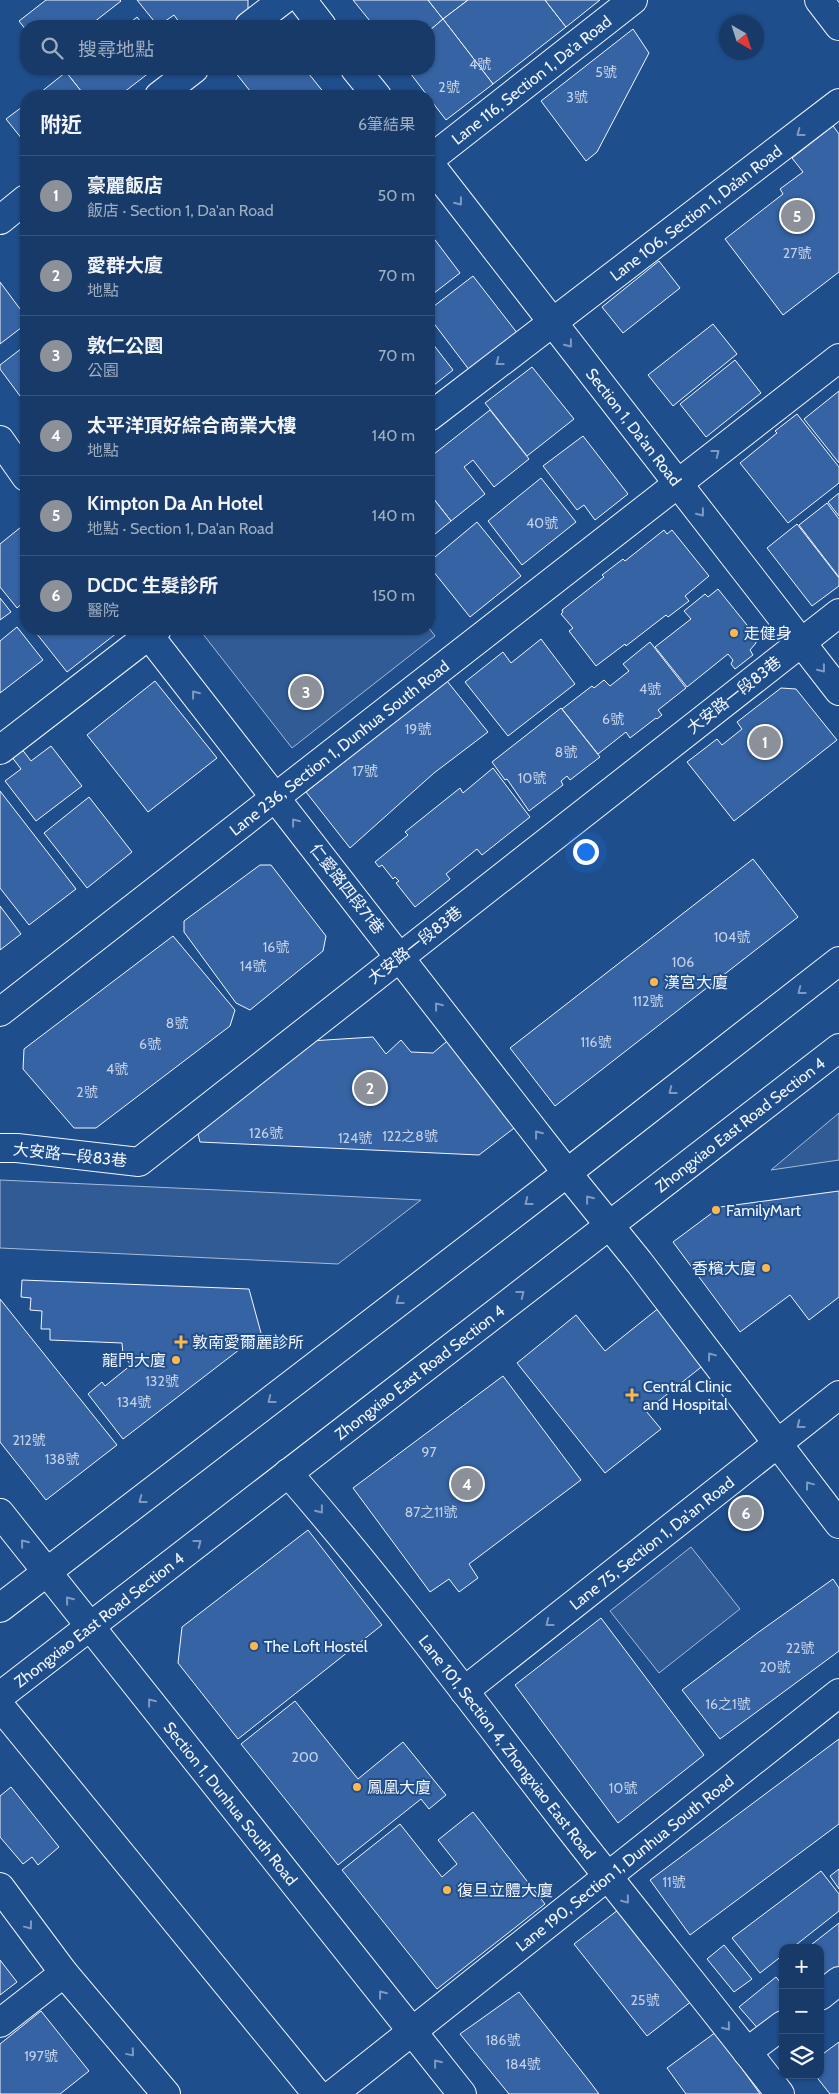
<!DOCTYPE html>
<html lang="zh-TW">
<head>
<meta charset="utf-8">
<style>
  :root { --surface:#173a69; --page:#20416f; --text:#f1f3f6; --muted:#9eadc0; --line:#36547d; --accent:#8c9099 }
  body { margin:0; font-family:Cabin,"Noto Sans TC",sans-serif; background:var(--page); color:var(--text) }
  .controls { position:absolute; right:15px; bottom:15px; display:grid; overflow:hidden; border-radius:10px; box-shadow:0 1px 4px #0004 }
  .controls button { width:45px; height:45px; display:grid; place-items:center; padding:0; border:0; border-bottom:1px solid var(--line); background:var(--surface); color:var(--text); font:25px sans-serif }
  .compass { position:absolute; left:719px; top:15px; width:45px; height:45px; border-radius:50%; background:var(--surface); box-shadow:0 1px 4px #0004; rotate:141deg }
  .you { position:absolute; left:585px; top:851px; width:18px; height:18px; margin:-12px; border:4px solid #fff; border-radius:50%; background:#1a73e8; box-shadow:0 0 0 8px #1a73e833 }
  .badge { display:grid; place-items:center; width:32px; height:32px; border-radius:50%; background:var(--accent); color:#fff; font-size:16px; font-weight:700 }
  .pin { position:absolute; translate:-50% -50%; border:2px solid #fff; box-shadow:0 1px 5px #0006 }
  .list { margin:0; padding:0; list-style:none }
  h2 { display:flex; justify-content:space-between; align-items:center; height:65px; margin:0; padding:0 20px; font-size:21px }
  h2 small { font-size:16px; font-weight:400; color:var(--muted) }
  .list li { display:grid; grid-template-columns:32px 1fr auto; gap:15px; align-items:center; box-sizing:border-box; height:80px; padding:0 20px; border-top:1px solid var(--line) }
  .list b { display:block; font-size:19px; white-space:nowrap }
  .list p { margin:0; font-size:16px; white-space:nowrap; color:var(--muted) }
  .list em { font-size:16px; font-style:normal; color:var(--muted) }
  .icon { flex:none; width:28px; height:28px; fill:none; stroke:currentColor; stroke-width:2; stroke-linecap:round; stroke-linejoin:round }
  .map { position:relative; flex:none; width:839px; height:2094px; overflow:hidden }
  .search { position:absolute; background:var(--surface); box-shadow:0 1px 4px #0004; left:20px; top:20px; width:415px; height:55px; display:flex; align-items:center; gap:12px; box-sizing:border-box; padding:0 18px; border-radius:20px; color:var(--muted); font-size:19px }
  .panel { position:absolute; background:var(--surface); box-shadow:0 1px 4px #0004; left:20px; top:90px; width:415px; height:545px; border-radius:20px }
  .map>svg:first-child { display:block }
</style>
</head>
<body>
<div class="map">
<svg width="839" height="2094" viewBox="0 0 839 2094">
  <rect width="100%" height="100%" fill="#1f4e8c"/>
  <g fill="#305b95" stroke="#a8bbd7">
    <path d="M429 628 435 636 292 748 199 629Z"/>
    <path d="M839 1113V1160L771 1170Z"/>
    <path d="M0 1180 219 1190 421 1200 338 1264 0 1248Z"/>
    <path d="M691 1547 740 1609 659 1673 610 1611Z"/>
  </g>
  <g fill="#3563a3" stroke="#f2f6ff">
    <path d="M46 0H120L121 1 89 26H26V30L19 21Z"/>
    <path d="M137 0H248V19L238 26H182L174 15 158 26Z"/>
    <path d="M353 0H428L443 19 429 31V26H374Z"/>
    <path d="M428 0H468L443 19Z"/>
    <path d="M468 0H545L566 27 493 84 443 19Z"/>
    <path d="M545 0H600L566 27Z"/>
    <path d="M137 17 144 26H126Z"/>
    <path d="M443 19 493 84 446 120 407 69H429V31Z"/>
    <path d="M633 29 649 53 597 152 586 161 541 101Z"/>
    <path d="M71 69H154L119 96H85L66 72Z"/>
    <path d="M239 69H305L325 94 322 96H254L235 72Z"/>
    <path d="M66 72 85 96H36Z"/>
    <path d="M26 104V144L6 119Z"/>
    <path d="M833 126 839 134V272L783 315 725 239 783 194 780 189 803 172 792 158Z"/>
    <path d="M429 232 460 273 429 297Z"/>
    <path d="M659 261 680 288 623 333 602 307Z"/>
    <path d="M473 276 518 334 470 371 429 317V310Z"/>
    <path d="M0 282 26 317V324L0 344Z"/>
    <path d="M713 324 737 354 673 406 648 375Z"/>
    <path d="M429 339 453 370 429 389Z"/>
    <path d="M26 345V404L0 369V365Z"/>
    <path d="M735 360 761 393 706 437 680 404Z"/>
    <path d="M532 367 574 419 527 456 485 403Z"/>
    <path d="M839 391V463L804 419Z"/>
    <path d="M490 410 529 459 494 487 473 460 464 467 485 494 451 521 429 493V458Z"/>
    <path d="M797 414 839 467V483L788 523 740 463 777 433 775 431Z"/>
    <path d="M583 436 628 494 595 520 584 505 577 510 543 466Z"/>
    <path d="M541 478 576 522 522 565 488 521Z"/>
    <path d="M429 493 451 521 429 539Z"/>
    <path d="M839 493V516L828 502Z"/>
    <path d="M827 503 839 519V577L799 525Z"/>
    <path d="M477 522 521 576 470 617 429 566V562Z"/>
    <path d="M26 523V600L17 608 0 587V544Z"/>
    <path d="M797 524 839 578V586L812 606 767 548Z"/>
    <path d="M664 530 667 534 672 530 709 576 685 596 689 601 668 617 666 615 626 646 625 644 596 666 569 631 573 628 561 614 563 612 562 610 604 577 602 575 623 559 625 561Z"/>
    <path d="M718 589 755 635 756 643 750 650 753 655 735 669 731 664 733 660 728 654 687 687 655 647 691 619 684 611 705 594 708 597Z"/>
    <path d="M0 598 11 612 0 620Z"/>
    <path d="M17 627 43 660 0 693V641Z"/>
    <path d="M33 629H122L67 672Z"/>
    <path d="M541 639 575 684 508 736 465 682 503 652 511 663Z"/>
    <path d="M650 642 686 688 658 710 662 715 657 719 656 718 630 738 626 732 598 754 562 709 592 686 594 688 604 680 610 686 629 671 623 664Z"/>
    <path d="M155 681 217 758 148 812 87 735Z"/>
    <path d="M447 681 488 732 434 773 350 848 306 792Z"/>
    <path d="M781 688 796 689 837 740 734 821 687 762 717 739 722 745 742 729 737 722Z"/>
    <path d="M561 708 600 757 570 780 567 776 561 781 563 785 529 811 507 779 505 780 492 762Z"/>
    <path d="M51 746 82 786 36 821 5 781 21 769 11 756 21 748 31 761Z"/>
    <path d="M493 768 530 817 482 855 477 849 446 874 450 879 415 907 396 883 399 881 395 877 393 879 382 865 379 867 375 862 408 835 405 832 460 788 463 793Z"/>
    <path d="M0 791 76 889 29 925 0 888Z"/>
    <path d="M89 797 132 852 87 888 44 833Z"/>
    <path d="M753 859 798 917 555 1106 510 1048Z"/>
    <path d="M260 865H271L326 936 323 951 250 1010 236 1003 184 932V921Z"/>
    <path d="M0 906 21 934 0 950Z"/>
    <path d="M173 936 235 1010 230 1026 96 1128H74L23 1069 24 1049Z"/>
    <path d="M373 1037 386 1054 401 1040 411 1052 433 1053 452 1037 522 1122 479 1155 200 1142 196 1126 310 1041Z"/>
    <path d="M839 1191V1297L809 1320 790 1295 740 1332 673 1242 720 1207Z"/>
    <path d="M22 1280 249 1289 261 1333 123 1439 88 1394 102 1382 105 1386 131 1365 123 1355 122 1343 50 1340V1329H41L42 1311 30 1310 31 1298 21 1297Z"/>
    <path d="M0 1299 117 1445 46 1500 0 1442Z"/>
    <path d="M665 1303 710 1360 646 1411 661 1429 605 1473 517 1363 576 1315 605 1351Z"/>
    <path d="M503 1376 581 1480 469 1564 478 1578 459 1592 449 1579 430 1592 353 1488Z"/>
    <path d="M308 1530 382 1625 238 1739 178 1663 182 1627Z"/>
    <path d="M833 1579 839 1588V1651L720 1739 682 1690 756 1634Z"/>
    <path d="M601 1618 704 1755 618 1823 515 1685Z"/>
    <path d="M295 1701 358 1779 403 1742 446 1795 429 1809 421 1799 338 1865 241 1744Z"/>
    <path d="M839 1739V1824L690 1935 650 1880Z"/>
    <path d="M11 1787 59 1847 38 1865 32 1857 23 1864 0 1837V1796Z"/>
    <path d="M473 1812 545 1904 437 1989 342 1870 400 1824 442 1877 457 1864 438 1840Z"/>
    <path d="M839 1869V1889L830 1876Z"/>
    <path d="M821 1871 839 1894V1911L792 1948H783V1955L760 1973 732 1938Z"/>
    <path d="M627 1903 697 1997 647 2036 574 1944Z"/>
    <path d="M839 1923V1970L826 1981 820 1973V1948H807Z"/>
    <path d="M724 1945 752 1979 734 1992 707 1959Z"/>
    <path d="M0 1960 17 1982 0 1995Z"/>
    <path d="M776 1977 783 1986V2014L761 2032 739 2007Z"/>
    <path d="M519 1992 590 2082 599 2094H509L460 2034Z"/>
    <path d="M41 2011 89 2071 60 2094H0V2044Z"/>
    <path d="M716 2032 760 2094H686L667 2068Z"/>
    <path d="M839 2042V2094H830L815 2075H820V2056Z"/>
  </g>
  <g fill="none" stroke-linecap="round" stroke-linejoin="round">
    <defs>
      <g id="minor">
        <path d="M302 0 322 26"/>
        <path d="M819 0 839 26"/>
        <path d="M249 26 283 0"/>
        <path d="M355 69 377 96"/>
        <path d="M159 96 194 69"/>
        <path id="s1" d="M429 160 633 0"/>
        <path id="s2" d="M429 163 839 691"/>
        <path d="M0 220 26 199"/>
        <path id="s3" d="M429 417 839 103"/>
        <path d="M0 440 26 477"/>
        <path d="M144 629 567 1173 639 1262 839 1524"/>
        <path d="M0 750 157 629"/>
        <path id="s4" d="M0 1012 839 358"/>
        <path d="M0 1148H17L139 1162 839 613"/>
        <path id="s5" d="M288 1473C383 1582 470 1699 558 1813 631 1907 707 2000 780 2094"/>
        <path id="s6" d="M464 1691 839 1395"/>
        <path d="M820 1996 839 1981"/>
        <path d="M0 2023 64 1973"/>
        <path d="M747 2052 783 2025"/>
        <path id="s7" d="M333 2094 839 1693"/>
      </g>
      <g id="major">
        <path id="s8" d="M0 1513 462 2094"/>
        <path d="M0 1608 567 1173 839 961"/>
        <path id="s9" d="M0 1696 839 1048"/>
        <path d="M0 1706 317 2094"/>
        <path d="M0 1887 64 1973 166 2094"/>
      </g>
    </defs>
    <use href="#minor" stroke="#f2f6ff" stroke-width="30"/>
    <use href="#major" stroke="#f2f6ff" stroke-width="30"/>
    <use href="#minor" stroke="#1f4e8c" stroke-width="28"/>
    <use href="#major" stroke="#1f4e8c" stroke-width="28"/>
  </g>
  <defs><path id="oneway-chevron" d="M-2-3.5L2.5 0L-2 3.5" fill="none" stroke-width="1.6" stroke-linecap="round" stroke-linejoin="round" transform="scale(1.25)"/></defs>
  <g stroke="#7e9ac0">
    <use href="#oneway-chevron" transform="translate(800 133) rotate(143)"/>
    <use href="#oneway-chevron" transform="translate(459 202) rotate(52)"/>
    <use href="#oneway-chevron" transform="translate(569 344) rotate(52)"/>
    <use href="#oneway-chevron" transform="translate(499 362) rotate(142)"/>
    <use href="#oneway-chevron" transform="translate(716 453) rotate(-38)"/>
    <use href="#oneway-chevron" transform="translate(701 513) rotate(52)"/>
    <use href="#oneway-chevron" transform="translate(822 669) rotate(52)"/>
    <use href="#oneway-chevron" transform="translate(195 694) rotate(-128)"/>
    <use href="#oneway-chevron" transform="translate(295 822) rotate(-128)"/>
    <use href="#oneway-chevron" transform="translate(801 991) rotate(142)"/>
    <use href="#oneway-chevron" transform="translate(438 1006) rotate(-128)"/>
    <use href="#oneway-chevron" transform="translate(672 1091) rotate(142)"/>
    <use href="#oneway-chevron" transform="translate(538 1134) rotate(-128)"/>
    <use href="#oneway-chevron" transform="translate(589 1199) rotate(-129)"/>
    <use href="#oneway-chevron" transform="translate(528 1202) rotate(142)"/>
    <use href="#oneway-chevron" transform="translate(521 1294) rotate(-38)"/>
    <use href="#oneway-chevron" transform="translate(399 1301) rotate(142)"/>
    <use href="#oneway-chevron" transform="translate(711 1356) rotate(-127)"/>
    <use href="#oneway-chevron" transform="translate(271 1400) rotate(142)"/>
    <use href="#oneway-chevron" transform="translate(800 1425) rotate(142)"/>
    <use href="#oneway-chevron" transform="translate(809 1485) rotate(-127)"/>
    <use href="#oneway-chevron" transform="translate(142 1500) rotate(143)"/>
    <use href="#oneway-chevron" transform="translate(320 1510) rotate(51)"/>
    <use href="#oneway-chevron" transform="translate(24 1543) rotate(-129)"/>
    <use href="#oneway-chevron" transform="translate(198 1543) rotate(-38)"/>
    <use href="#oneway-chevron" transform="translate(69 1600) rotate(-129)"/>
    <use href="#oneway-chevron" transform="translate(549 1623) rotate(142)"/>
    <use href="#oneway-chevron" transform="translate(151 1702) rotate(-128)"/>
    <use href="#oneway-chevron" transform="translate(626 1900) rotate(51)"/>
    <use href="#oneway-chevron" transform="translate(29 1926) rotate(53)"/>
    <use href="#oneway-chevron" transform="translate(382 1994) rotate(-128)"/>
    <use href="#oneway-chevron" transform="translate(727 2027) rotate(51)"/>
    <use href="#oneway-chevron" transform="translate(131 2053) rotate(50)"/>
    <use href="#oneway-chevron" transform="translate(437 2063) rotate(-129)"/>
  </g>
  <g fill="#ffb74d" stroke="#1f4e8c" stroke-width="2">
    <circle cx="734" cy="633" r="5"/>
    <circle cx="654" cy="982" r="5"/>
    <circle cx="716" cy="1210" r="5"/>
    <circle cx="766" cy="1268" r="5"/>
    <path d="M178.5 1334.5h5v5h5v5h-5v5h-5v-5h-5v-5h5z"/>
    <circle cx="176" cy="1360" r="5"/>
    <path d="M629.5 1387.5h5v5h5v5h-5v5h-5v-5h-5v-5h5z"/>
    <circle cx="254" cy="1646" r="5"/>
    <circle cx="357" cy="1787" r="5"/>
    <circle cx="447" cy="1890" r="5"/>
  </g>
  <g text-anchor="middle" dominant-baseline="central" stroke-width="4" stroke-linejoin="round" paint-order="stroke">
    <g font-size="14" fill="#c3d1e8">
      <text x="480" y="64">4號</text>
      <text x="606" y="72">5號</text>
      <text x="449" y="87">2號</text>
      <text x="577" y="97">3號</text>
      <text x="797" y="253">27號</text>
      <text x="542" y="523">40號</text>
      <text x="650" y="689">4號</text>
      <text x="613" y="719">6號</text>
      <text x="418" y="729">19號</text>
      <text x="566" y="752">8號</text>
      <text x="365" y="771">17號</text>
      <text x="532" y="778">10號</text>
      <text x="732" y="937">104號</text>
      <text x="276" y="947">16號</text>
      <text x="683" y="962">106</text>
      <text x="253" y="966">14號</text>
      <text x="648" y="1001">112號</text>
      <text x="177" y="1023">8號</text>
      <text x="596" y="1042">116號</text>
      <text x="150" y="1044">6號</text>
      <text x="117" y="1069">4號</text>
      <text x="87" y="1092">2號</text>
      <text x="266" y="1133">126號</text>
      <text x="410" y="1136">122之8號</text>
      <text x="355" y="1138">124號</text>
      <text x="162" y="1381">132號</text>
      <text x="134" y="1402">134號</text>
      <text x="29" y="1440">212號</text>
      <text x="429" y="1452">97</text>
      <text x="62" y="1459">138號</text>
      <text x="431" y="1512">87之11號</text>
      <text x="800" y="1648">22號</text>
      <text x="775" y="1667">20號</text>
      <text x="728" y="1704">16之1號</text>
      <text x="305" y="1757">200</text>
      <text x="623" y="1788">10號</text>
      <text x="674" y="1882">11號</text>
      <text x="645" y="2000">25號</text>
      <text x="503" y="2040">186號</text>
      <text x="41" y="2056">197號</text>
      <text x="523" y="2064">184號</text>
    </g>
    <g font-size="16" fill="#f2f6ff" stroke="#1f4e8c">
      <text stroke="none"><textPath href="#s1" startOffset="130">Lane 116, Section 1, Da'a Road</textPath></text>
      <text stroke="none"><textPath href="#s3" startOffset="336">Lane 106, Section 1, Da’an Road</textPath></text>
      <text stroke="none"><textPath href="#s2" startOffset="334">Section 1, Da'an Road</textPath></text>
      <text transform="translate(734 695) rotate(-38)">大安路一段83巷</text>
      <text stroke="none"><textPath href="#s4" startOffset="430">Lane 236, Section 1, Dunhua South Road</textPath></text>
      <text transform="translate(347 889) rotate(52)">仁愛路四段71巷</text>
      <text transform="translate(415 945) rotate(-38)">大安路一段83巷</text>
      <text stroke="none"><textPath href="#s9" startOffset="935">Zhongxiao East Road Section 4</textPath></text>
      <text transform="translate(70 1155) rotate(6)">大安路一段83巷</text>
      <text stroke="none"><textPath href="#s9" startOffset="530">Zhongxiao East Road Section 4</textPath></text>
      <text stroke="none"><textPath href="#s6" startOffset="239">Lane 75, Section 1, Da'an Road</textPath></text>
      <text stroke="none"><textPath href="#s9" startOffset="125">Zhongxiao East Road Section 4</textPath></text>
      <text stroke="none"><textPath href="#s5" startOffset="351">Lane 101, Section 4, Zhongxiao East Road</textPath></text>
      <text stroke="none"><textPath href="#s8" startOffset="371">Section 1, Dunhua South Road</textPath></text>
      <text stroke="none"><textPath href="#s7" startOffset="372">Lane 190, Section 1, Dunhua South Road</textPath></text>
    </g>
    <g font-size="16" fill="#f2f6ff" stroke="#1f4e8c" text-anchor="start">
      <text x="744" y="633">走健身</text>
      <text x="664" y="982">漢宮大廈</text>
      <text x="726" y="1210">FamilyMart</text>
      <text x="756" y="1268" text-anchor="end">香檳大廈</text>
      <text x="192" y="1342">敦南愛爾麗診所</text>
      <text x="166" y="1360" text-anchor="end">龍門大廈</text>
      <text x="643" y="1386">Central Clinic<tspan x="643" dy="18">and Hospital</tspan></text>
      <text x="264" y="1646">The Loft Hostel</text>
      <text x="367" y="1787">鳳凰大廈</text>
      <text x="457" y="1890">復旦立體大廈</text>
    </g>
  </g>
</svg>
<div class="controls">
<button>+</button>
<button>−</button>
<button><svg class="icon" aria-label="layers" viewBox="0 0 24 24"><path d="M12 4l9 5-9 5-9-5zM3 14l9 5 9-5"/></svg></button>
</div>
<svg class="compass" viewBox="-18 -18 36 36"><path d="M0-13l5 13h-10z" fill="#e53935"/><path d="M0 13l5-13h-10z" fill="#9eadc0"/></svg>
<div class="you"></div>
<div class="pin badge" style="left:765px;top:742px">1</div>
<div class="pin badge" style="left:370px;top:1088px">2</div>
<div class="pin badge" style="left:306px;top:692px">3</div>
<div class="pin badge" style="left:467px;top:1484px">4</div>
<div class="pin badge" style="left:797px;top:216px">5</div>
<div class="pin badge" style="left:746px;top:1513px">6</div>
<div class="search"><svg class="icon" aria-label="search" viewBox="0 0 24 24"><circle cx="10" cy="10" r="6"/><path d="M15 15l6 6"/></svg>搜尋地點</div>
<section class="panel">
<h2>附近<small>6筆結果</small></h2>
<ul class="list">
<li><span class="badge">1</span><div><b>豪麗飯店</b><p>飯店 · Section 1, Da'an Road</p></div><em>50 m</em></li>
<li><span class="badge">2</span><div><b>愛群大廈</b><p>地點</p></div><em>70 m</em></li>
<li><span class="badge">3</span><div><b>敦仁公園</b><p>公園</p></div><em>70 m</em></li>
<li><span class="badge">4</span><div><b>太平洋頂好綜合商業大樓</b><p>地點</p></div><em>140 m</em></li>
<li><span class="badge">5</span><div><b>Kimpton Da An Hotel</b><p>地點 · Section 1, Da'an Road</p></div><em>140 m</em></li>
<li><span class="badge">6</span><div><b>DCDC 生髮診所</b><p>醫院</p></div><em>150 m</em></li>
</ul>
</section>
</div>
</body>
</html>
